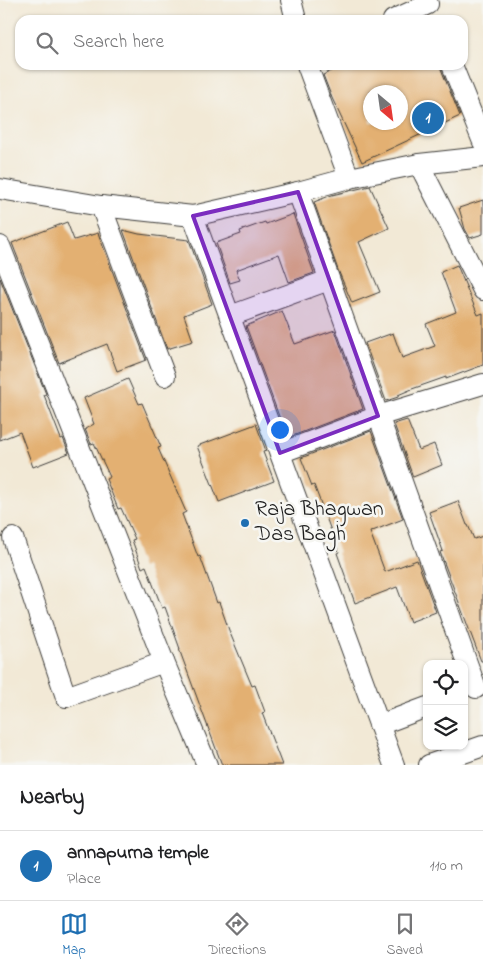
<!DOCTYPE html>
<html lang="en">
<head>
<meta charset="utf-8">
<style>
  :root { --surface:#fff; --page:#f6f6f6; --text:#202124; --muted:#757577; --line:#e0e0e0; --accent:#1f6fb2 }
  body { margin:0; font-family:"Indie Flower",sans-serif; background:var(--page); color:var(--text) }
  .controls { position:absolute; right:15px; bottom:15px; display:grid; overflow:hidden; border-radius:10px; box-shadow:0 1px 4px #0004 }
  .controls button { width:45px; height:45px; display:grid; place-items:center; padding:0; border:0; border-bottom:1px solid var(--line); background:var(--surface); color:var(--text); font:25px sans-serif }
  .compass { position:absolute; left:363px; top:85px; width:45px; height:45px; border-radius:50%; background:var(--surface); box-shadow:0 1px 4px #0004; rotate:151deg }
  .you { position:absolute; left:279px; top:429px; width:18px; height:18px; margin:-12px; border:4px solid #fff; border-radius:50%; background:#1a73e8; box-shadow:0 0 0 8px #1a73e833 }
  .badge { display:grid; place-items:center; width:32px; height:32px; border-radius:50%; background:var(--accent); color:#fff; font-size:16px; font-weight:700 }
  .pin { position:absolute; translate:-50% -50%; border:2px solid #fff; box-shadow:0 1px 5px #0006 }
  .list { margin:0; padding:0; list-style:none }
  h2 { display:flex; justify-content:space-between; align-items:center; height:65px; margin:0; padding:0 20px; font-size:21px }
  h2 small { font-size:16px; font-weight:400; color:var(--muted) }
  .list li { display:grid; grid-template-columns:32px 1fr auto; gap:15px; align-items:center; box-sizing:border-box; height:70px; padding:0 20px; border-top:1px solid var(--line) }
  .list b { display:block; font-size:19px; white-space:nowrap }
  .list p { margin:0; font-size:16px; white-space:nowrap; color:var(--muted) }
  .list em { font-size:16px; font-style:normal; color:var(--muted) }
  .icon { flex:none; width:28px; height:28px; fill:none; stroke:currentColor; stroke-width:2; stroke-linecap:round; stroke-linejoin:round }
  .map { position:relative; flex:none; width:483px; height:765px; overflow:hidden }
  .search { position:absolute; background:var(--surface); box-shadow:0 1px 4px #0004; left:15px; right:15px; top:15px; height:55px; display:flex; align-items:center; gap:12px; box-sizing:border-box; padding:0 18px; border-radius:15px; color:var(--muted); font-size:19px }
  .sheet { height:135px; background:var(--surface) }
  nav { display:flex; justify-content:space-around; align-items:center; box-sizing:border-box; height:70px; border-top:1px solid var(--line); background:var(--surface); font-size:14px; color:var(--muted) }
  nav a { display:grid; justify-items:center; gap:2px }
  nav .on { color:var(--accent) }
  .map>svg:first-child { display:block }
</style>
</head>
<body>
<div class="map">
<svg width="483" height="765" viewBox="0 0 483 765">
  <rect width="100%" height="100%" fill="#f6f6f2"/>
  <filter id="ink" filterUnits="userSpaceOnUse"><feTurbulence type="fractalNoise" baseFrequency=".02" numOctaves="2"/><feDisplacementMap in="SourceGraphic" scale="10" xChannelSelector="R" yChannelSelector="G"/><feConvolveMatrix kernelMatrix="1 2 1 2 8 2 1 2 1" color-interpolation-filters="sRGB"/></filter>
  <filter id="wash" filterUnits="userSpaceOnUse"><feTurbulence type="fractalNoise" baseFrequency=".0096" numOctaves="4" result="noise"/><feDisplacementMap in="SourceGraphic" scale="20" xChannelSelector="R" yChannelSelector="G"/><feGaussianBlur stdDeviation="1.12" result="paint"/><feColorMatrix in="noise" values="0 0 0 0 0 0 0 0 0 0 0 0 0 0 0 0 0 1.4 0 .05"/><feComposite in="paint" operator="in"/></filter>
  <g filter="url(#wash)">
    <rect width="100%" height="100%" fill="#f2e9d6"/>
    <g id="blocks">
      <g fill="#e3b072" fill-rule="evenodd">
        <path d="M344 65H440L441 69 460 116 362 162 332 98 323 75ZM370 92H400V122H370Z"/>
        <path d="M370 186 389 228 359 242 380 292 352 303 338 270 314 202 332 195Z"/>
        <path d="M483 200V234L470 238 465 229 459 208Z"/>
        <path d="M293 214 314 273 289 282 279 254 236 270 240 280 230 283 216 243 241 234 240 231 265 222 266 224Z"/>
        <path d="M67 222 74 240 98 233 146 360 117 371 107 344 59 363 12 243Z"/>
        <path d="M123 230 139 234 189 240 212 304 184 315 193 341 167 349Z"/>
        <path d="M457 265 478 315 483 313V365L446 379V377L412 389 398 395V397L386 401 365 343 393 333 402 358 435 346 426 324 456 312 441 272Z"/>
        <path d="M0 278 46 394 44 395 61 439 63 438 69 453 33 467 20 432 0 440Z"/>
        <path d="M282 311 295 344 335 330 363 409 287 438 246 326Z"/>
        <path d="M128 379 139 404 142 403 161 447 158 448 186 512 182 514 198 557 200 556 217 603 219 602 230 633 252 686 255 685 265 712 262 713 282 765H222L179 649H180L165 607 162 608 146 566 142 568 132 540 135 539 121 508 118 509 106 479 110 477 94 443 91 444 85 429 94 424 84 398Z"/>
        <path d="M407 420 419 450 434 444 442 465 413 477 394 424Z"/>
        <path d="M256 424 266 451 263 452 274 481 219 502 197 446Z"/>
        <path d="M371 431 403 519 370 532 385 572 417 560 436 612 410 622 397 587 355 603 337 553 339 552 314 485 312 486 301 458Z"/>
        <path d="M458 501 467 525H468L474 539 483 536V661H481L440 552 443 551 429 512Z"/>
      </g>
    </g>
  </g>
  <g filter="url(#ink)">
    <use href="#blocks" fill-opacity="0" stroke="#3c3b38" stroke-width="1"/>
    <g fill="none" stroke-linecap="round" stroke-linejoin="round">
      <defs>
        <g id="street">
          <path d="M291 0 296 20"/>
          <path d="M393 20 428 4"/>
          <path d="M307 65 349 178"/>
          <path d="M452 65 483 142"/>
          <path d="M419 164 483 290"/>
          <path d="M0 189 101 206 193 216 298 192 349 178 419 164 483 157"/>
          <path d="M298 192 476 688"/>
          <path d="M101 206 147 329 165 376"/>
          <path d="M193 216 394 765"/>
          <path d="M0 246 164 662 207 765"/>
          <path d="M230 316 329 280"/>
          <path d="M280 453 378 416 483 384"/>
          <path d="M13 538 66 697 164 662"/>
          <path d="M379 725 427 707"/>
          <path d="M429 765 483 746"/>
        </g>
      </defs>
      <use href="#street" stroke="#3c3b38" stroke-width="22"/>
      <use href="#street" stroke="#fff" stroke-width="20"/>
    </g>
  </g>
  <path fill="#7b2cbf" fill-opacity="0.2" stroke="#7b2cbf" stroke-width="4" stroke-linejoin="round" d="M298 192 378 416 280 453 193 216Z"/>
  <circle fill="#1f6fb2" stroke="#f6f6f2" stroke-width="2" cx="245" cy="523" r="5"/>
  <g text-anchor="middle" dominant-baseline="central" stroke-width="5" stroke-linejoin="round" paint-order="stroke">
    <g font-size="22" fill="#1c1c1c" stroke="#f6f6f2" text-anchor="start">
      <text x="255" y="510">Raja Bhagwan<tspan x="255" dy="25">Das Bagh</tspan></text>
    </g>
  </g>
</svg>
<div class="controls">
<button><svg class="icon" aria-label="locate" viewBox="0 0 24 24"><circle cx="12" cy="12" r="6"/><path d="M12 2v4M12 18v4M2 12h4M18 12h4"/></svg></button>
<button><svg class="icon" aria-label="layers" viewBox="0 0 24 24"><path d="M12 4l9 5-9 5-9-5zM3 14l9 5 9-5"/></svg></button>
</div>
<svg class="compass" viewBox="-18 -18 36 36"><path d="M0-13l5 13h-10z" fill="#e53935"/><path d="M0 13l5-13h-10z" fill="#757577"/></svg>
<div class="you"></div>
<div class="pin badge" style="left:428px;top:118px">1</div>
<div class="search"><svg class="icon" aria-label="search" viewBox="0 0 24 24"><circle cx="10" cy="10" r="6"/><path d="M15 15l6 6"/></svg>Search here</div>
</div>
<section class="sheet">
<h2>Nearby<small></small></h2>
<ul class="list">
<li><span class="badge">1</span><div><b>annapurna temple</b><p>Place</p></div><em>110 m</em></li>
</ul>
</section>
<nav>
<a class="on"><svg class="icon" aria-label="map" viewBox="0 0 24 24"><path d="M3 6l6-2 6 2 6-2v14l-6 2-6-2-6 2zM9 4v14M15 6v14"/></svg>Map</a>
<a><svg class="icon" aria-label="directions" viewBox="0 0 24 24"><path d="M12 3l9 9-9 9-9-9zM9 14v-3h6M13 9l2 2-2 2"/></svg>Directions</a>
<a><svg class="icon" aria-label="saved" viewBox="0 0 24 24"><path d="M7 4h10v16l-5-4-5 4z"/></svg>Saved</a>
</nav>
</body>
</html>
